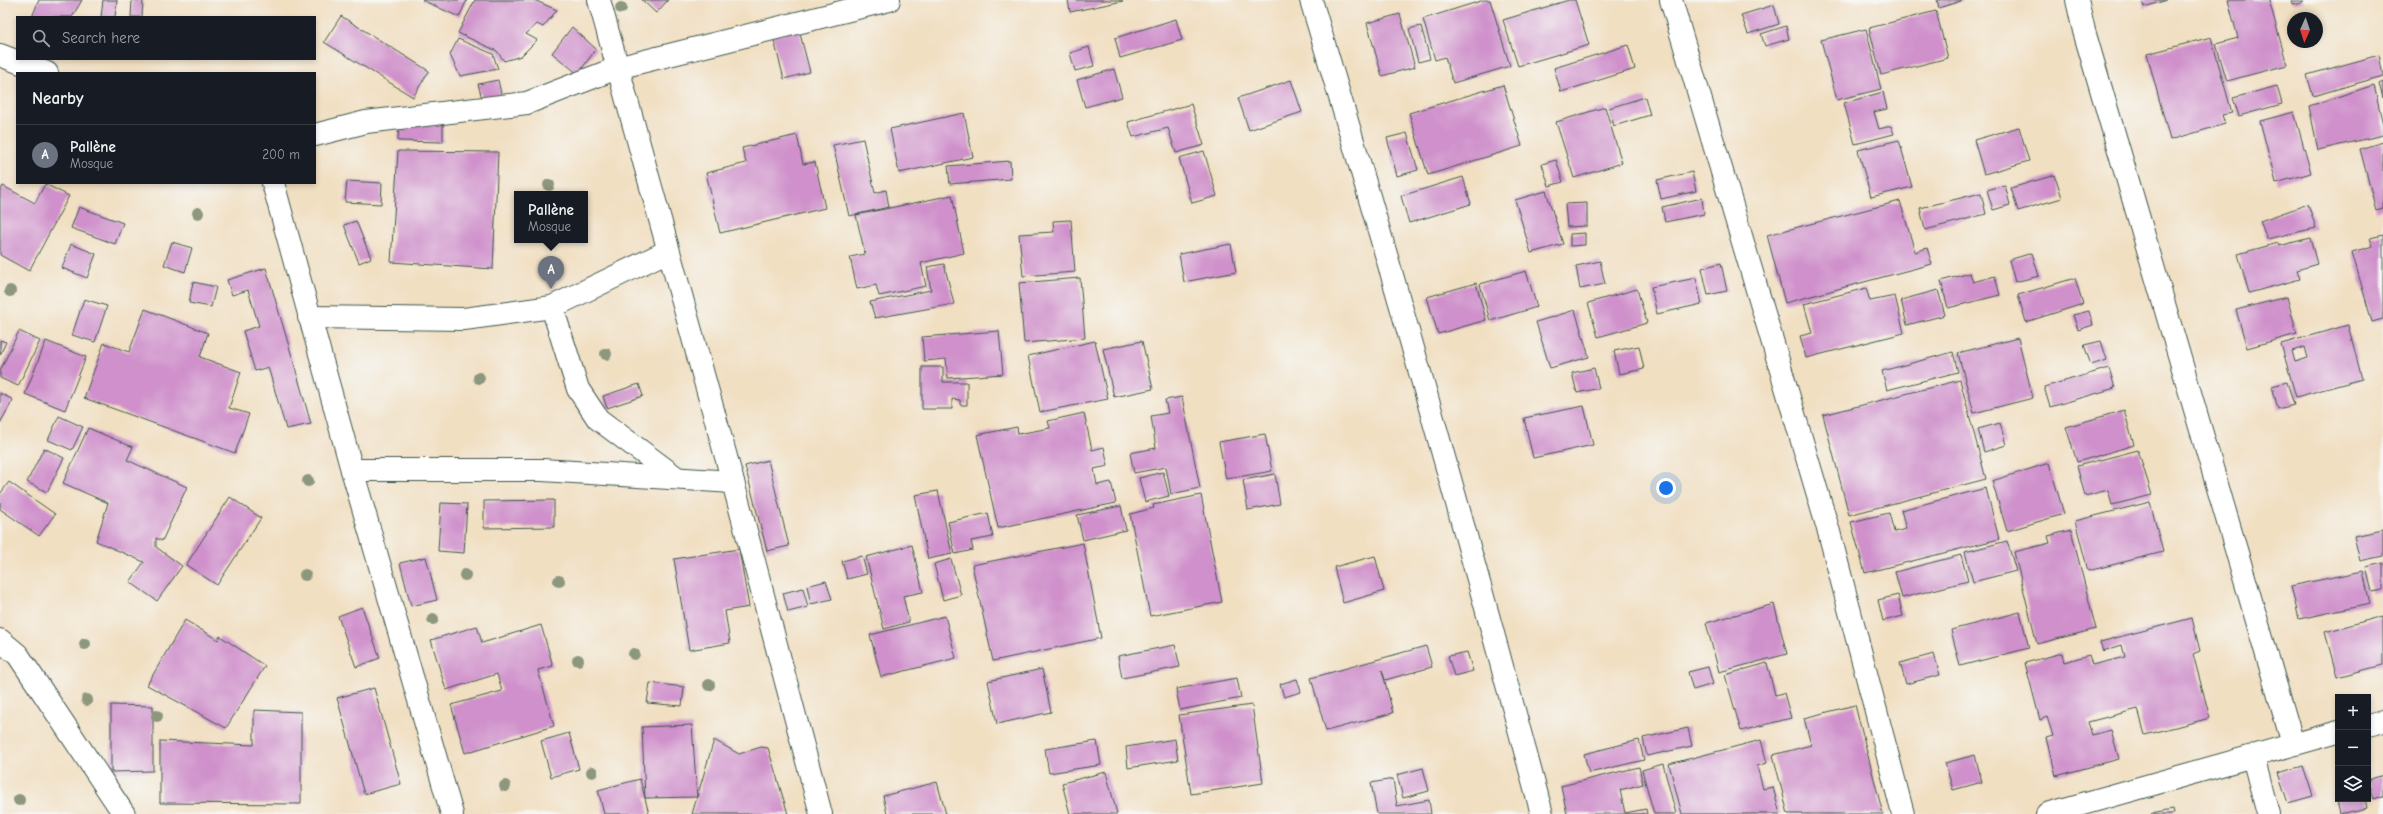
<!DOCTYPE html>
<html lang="en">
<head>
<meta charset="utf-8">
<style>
  :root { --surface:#171b24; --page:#20242c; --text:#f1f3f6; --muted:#9ea1a6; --line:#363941; --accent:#d690ce }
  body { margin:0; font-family:"Comic Neue",sans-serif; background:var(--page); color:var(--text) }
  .controls { position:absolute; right:12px; bottom:12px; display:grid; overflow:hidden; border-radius:0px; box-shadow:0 2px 6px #0003 }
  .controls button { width:36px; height:36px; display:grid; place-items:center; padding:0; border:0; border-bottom:1px solid var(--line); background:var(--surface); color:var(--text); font:20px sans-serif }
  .compass { position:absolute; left:2287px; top:12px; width:36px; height:36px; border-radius:50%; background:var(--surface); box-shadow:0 2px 6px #0003; rotate:183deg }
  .you { position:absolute; left:1666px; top:488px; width:14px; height:14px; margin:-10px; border:3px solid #fff; border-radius:50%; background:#1a73e8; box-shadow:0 0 0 6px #1a73e833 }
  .badge { display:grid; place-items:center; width:26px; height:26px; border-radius:50%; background:var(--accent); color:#fff; font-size:13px; font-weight:700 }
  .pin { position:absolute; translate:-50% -33px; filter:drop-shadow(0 1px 2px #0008) }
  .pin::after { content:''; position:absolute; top:21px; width:14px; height:12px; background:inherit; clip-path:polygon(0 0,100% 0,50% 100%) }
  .popup { position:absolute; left:514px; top:191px; width:74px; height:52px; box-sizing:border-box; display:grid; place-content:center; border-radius:0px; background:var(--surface); filter:drop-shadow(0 1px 3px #0005); font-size:13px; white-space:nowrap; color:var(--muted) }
  .popup b { font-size:15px; color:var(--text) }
  .popup::after { content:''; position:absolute; left:50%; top:100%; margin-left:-8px; border:8px solid transparent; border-top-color:var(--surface) }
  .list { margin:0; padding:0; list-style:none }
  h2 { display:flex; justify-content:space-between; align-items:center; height:52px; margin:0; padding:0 16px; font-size:17px }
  h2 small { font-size:13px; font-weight:400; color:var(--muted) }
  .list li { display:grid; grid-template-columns:26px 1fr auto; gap:12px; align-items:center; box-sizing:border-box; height:60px; padding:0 16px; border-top:1px solid var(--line) }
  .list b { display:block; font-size:15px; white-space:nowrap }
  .list p { margin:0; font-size:13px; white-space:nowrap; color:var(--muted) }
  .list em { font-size:13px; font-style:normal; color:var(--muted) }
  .icon { flex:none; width:22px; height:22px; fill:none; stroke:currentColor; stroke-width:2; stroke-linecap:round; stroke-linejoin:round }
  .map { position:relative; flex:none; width:2383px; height:814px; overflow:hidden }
  .search { position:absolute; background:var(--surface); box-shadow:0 2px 6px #0003; left:16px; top:16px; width:300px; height:44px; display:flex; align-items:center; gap:10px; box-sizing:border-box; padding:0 14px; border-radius:0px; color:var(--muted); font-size:15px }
  .panel { position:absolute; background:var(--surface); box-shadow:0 2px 6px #0003; left:16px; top:72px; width:300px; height:112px; border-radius:0px }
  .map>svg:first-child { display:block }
</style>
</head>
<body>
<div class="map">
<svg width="2383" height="814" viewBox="0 0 2383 814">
  <rect width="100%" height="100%" fill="#f6f6f2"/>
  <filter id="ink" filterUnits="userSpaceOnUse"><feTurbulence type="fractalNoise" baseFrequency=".025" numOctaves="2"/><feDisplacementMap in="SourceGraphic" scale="8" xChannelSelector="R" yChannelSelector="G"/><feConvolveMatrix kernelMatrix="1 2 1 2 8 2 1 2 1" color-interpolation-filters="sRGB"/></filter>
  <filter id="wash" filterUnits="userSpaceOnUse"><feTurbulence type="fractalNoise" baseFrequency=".012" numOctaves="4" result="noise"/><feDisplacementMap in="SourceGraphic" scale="16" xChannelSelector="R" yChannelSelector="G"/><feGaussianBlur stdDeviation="0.9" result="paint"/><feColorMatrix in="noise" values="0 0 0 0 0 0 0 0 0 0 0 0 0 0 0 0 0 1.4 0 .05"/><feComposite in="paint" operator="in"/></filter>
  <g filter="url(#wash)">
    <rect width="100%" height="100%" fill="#f1dfc2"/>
    <g id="blocks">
      <g fill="#cf90cb" fill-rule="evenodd">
        <path d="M39 0H82L72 17H32Z"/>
        <path d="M103 0H117L115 17H101Z"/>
        <path d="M132 0 143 1 142 17H131Z"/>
        <path d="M422 0H467L459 17Z"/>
        <path d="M475 0H534L557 10 543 27 537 24 526 34 537 40 521 56 504 61 497 51 458 33Z"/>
        <path d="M642 0H668L656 13Z"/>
        <path d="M1068 0H1122L1123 1 1070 12Z"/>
        <path d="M1484 0H1490L1510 66 1453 83 1445 57 1435 60 1423 19Z"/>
        <path d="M1569 0H1575L1589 45 1518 66 1503 20Z"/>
        <path d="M1937 0H1964L1939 8Z"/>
        <path d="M2142 0H2167L2144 7Z"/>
        <path d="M2228 0H2269L2287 65 2227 81 2216 44 2238 38Z"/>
        <path d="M2291 0H2304V1L2292 4Z"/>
        <path d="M1774 5 1779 24 1748 34 1741 15Z"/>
        <path d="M1936 11 1948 58 1881 75 1869 28Z"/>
        <path d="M1400 14 1415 67 1382 76 1367 23Z"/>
        <path d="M341 16 429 71 413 97 324 42Z"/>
        <path d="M1176 19 1182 40 1120 58 1115 38Z"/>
        <path d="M798 26 810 72 784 79 772 33Z"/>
        <path d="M1421 26 1430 59 1418 62 1409 29Z"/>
        <path d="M1786 26 1789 39 1765 46 1761 34Z"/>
        <path d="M572 27 596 49 578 74 552 53Z"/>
        <path d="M1866 29 1881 89 1837 100 1821 40Z"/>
        <path d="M2211 37 2232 113 2222 115 2225 124 2170 140 2147 54Z"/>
        <path d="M458 39 493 54 498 69 460 76 450 55Z"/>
        <path d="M1628 45 1635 69 1561 92 1554 68Z"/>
        <path d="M1089 47 1094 66 1075 71 1070 53Z"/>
        <path d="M2379 55 2383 76 2313 96 2307 75Z"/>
        <path d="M1114 69 1122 97 1085 107 1077 80Z"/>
        <path d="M498 80 502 98 483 102 478 84Z"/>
        <path d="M1291 80 1302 112 1249 130 1238 98Z"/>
        <path d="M2383 82V98L2379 84Z"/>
        <path d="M1503 85 1522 146 1428 175 1409 113Z"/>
        <path d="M2374 85 2383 125V135L2318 150 2309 106Z"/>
        <path d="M2277 86 2282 104 2239 116 2233 98Z"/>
        <path d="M1883 92 1887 109 1874 112 1879 129 1891 126 1894 134 1855 144 1844 103Z"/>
        <path d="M1645 97 1650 115 1614 126 1609 108Z"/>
        <path d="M1191 104 1204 145 1176 153 1168 128 1133 137 1128 122Z"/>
        <path d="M1605 107 1622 163 1574 178 1556 122Z"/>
        <path d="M2294 112 2311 173 2276 183 2260 121Z"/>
        <path d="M964 113 973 157 899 173 890 129Z"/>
        <path d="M399 121 443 122V142L398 141Z"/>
        <path d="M2019 127 2029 161 1984 174 1974 140Z"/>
        <path d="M1407 133 1418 170 1397 176 1387 138Z"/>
        <path d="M797 135 803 164 815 162 825 208 720 233 706 173 746 163 742 148Z"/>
        <path d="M863 139 875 193 886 190 889 207 849 216 833 145Z"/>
        <path d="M1899 140 1912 187 1871 197 1858 150Z"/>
        <path d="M2383 142V208L2376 210 2360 149Z"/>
        <path d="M398 151 498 152 493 269 391 262Z"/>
        <path d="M1204 151 1217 196 1192 203 1179 158Z"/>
        <path d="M1556 160 1563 182 1549 186 1542 164Z"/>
        <path d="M1010 161 1011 179 950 184 948 166Z"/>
        <path d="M1692 172 1696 191 1661 199 1657 180Z"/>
        <path d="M2055 175 2062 198 2018 211 2011 188Z"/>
        <path d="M1463 177 1471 204 1409 223 1401 196Z"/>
        <path d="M347 181 382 183 381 204 345 202Z"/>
        <path d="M45 184 69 196 29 271 0 255V191L3 186 35 203Z"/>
        <path d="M2005 185 2010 205 1993 210 1987 190Z"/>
        <path d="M1546 191 1563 244 1531 253 1515 200Z"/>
        <path d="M1981 193 1986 214 1925 230 1920 208Z"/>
        <path d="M952 195 964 253 921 263 926 286 879 296 876 285 857 289 850 257 865 254 856 215Z"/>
        <path d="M1702 198 1704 214 1665 222 1662 207Z"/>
        <path d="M1900 201 1915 252 1927 248 1932 264 1785 303 1767 235Z"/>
        <path d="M1587 203V226L1567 227 1565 204Z"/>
        <path d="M2308 204 2316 228 2267 239 2260 221Z"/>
        <path d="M79 207 123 223 115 244 71 228Z"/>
        <path d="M1071 220 1075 272 1023 276 1019 234 1054 232 1053 221Z"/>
        <path d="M356 221 371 258 359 263 344 225Z"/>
        <path d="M1585 233V245L1570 246V234Z"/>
        <path d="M2383 235V319L2372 322 2352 252 2373 246 2370 238Z"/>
        <path d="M2310 238 2317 264 2297 270 2300 279 2249 293 2238 254 2278 243 2279 246Z"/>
        <path d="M172 242 192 248 185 272 164 265Z"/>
        <path d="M71 244 96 254 87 278 62 268Z"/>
        <path d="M1231 244 1236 272 1184 282 1179 254Z"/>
        <path d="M2032 253 2039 276 2015 282 2009 260Z"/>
        <path d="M1600 261 1605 284 1580 289 1576 266Z"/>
        <path d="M1721 263 1727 291 1708 295 1702 268Z"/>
        <path d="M944 264 954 304 875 318 870 302 931 290 927 267Z"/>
        <path d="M266 268 293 360 311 424 286 429 268 367 255 371 243 331 259 326 248 290 232 295 227 280Z"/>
        <path d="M1526 271 1537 307 1490 321 1480 284Z"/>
        <path d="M1970 273 1973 282 1995 276 2000 295 1948 308 1941 281Z"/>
        <path d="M1080 278 1085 338 1024 343 1019 283Z"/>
        <path d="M1696 278 1702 304 1657 314 1651 287Z"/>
        <path d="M2075 278 2083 304 2026 322 2018 295Z"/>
        <path d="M193 282 216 287 211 307 189 303Z"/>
        <path d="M1476 283 1486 320 1438 334 1427 297Z"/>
        <path d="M1866 288 1870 301 1895 296 1904 333 1806 358 1800 336 1812 333 1804 304Z"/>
        <path d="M1637 289 1647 323 1598 337 1588 303Z"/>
        <path d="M1938 290 1945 315 1907 325 1901 300Z"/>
        <path d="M2287 297 2297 334 2247 348 2236 310Z"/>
        <path d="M84 299 107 306 95 342 72 335Z"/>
        <path d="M145 309 208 333 200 357 241 372 229 408 249 414 235 453 84 398 104 343 129 352Z"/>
        <path d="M1575 310 1589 357 1550 368 1536 322Z"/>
        <path d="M2089 311 2093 325 2078 330 2073 315Z"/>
        <path d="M2348 325 2362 379 2296 397 2281 344ZM2305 347 2308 358 2295 362 2292 351Z"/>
        <path d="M19 331 40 341 18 386 0 378V371Z"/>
        <path d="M999 331 1003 374 948 378 946 359 924 361 922 337Z"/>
        <path d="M2018 338 2033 398 1974 413 1958 353Z"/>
        <path d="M0 340 6 342 0 355Z"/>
        <path d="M46 341 86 357 65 410 25 394Z"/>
        <path d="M1095 341 1108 399 1040 412 1028 356Z"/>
        <path d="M1142 341 1153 389 1114 397 1103 349Z"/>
        <path d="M2101 341 2107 360 2091 365 2084 345Z"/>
        <path d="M1639 346 1644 369 1619 374 1614 351Z"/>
        <path d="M1953 352 1958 372 1887 390 1882 371Z"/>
        <path d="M922 367H943V382H967V405H960V400L952 399V409H922Z"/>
        <path d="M1594 368 1599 388 1577 393 1572 373Z"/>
        <path d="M2109 368 2115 388 2050 407 2044 387Z"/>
        <path d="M1960 380 1986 479 1849 515 1823 415Z"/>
        <path d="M2287 382 2294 405 2278 409 2272 386Z"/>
        <path d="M639 384 643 396 607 408 603 396Z"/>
        <path d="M0 393 13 400 0 423Z"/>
        <path d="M1182 397 1200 488 1171 494 1166 467 1134 473 1130 453 1156 448 1151 416 1168 413 1165 400Z"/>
        <path d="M1584 406 1593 445 1533 458 1524 418Z"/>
        <path d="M2124 410 2134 445 2077 462 2066 427Z"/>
        <path d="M1084 413 1092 450 1104 447 1108 466 1094 469 1097 485 1111 482 1116 503 998 528 977 435 1017 427 1018 434 1050 428 1048 421Z"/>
        <path d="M59 416 83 427 72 450 48 440Z"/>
        <path d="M2000 423 2006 445 1984 452 1978 429Z"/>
        <path d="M88 428 133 447 127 460 187 487 162 541 156 538V547L182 566 157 601 130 582 144 562 96 541 108 503 63 483Z"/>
        <path d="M1265 434 1272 471 1226 479 1219 442Z"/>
        <path d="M44 448 64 458 47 492 27 482Z"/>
        <path d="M2138 450 2152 495 2112 505 2108 490 2085 496 2077 466Z"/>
        <path d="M768 460 789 546 767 551 745 466Z"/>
        <path d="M2049 463 2064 514 2007 531 1992 481Z"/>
        <path d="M1163 472 1169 496 1145 502 1139 478Z"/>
        <path d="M1275 474 1280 504 1248 510 1243 480Z"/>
        <path d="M9 482 55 514 39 536 0 509V494Z"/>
        <path d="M1986 488 1999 539 1865 573 1851 522 1889 513 1894 532 1906 529 1901 510Z"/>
        <path d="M938 491 952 554 928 559 915 495Z"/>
        <path d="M1201 495 1222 602 1150 616 1130 514 1154 508 1153 505Z"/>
        <path d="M230 497 261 518 217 585 186 565Z"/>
        <path d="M554 500V527L484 528V501Z"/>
        <path d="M2150 502 2163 552 2088 571 2075 521Z"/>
        <path d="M441 503 467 504 464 553 438 551Z"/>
        <path d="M1121 506 1126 530 1083 540 1077 515Z"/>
        <path d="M988 513 993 537 971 541 973 550 955 554 948 522Z"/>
        <path d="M2071 530 2096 629 2037 644 2014 552 2050 543 2048 536Z"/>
        <path d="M2383 530V556L2360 561 2354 536Z"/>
        <path d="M2007 541 2016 571 1973 582 1965 552Z"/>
        <path d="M1083 543 1101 638 993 661 972 565Z"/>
        <path d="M912 545 923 592 903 596 909 622 884 629 866 557Z"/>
        <path d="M739 549 749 607 725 611 730 643 689 650 674 559Z"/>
        <path d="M1961 555 1968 581 1902 598 1895 572Z"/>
        <path d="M862 556 867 574 847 579 842 561Z"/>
        <path d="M1375 556 1384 591 1343 603 1334 567Z"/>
        <path d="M426 557 437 600 411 606 400 563Z"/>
        <path d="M951 559 961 595 943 600 934 564Z"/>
        <path d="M2383 563V590L2372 592 2366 567Z"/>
        <path d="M2363 571 2370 604 2299 619 2291 586Z"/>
        <path d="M826 581 832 599 811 604 807 586Z"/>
        <path d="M803 588 808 607 788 612 783 593Z"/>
        <path d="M1898 595 1903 616 1883 621 1878 600Z"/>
        <path d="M1774 604 1787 654 1719 672 1706 623Z"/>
        <path d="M362 607 380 658 356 667 338 616Z"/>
        <path d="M2020 612 2029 648 1960 666 1951 630Z"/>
        <path d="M945 616 956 658 881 677 870 635Z"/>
        <path d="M2383 616V665L2337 677 2325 632Z"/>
        <path d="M2192 618 2200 651 2193 654 2210 718 2145 735 2138 709 2088 722 2092 735 2111 730 2119 759 2056 776 2046 738 2053 736 2047 717 2040 720 2025 663 2062 653 2064 662 2089 655 2092 665 2125 657 2122 645 2103 651 2100 642Z"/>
        <path d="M185 620 218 640 220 636 265 666 226 728 147 685Z"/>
        <path d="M541 625 553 666 538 670 554 726 465 753 451 705 502 691 497 674 446 690 431 640 477 626 482 643Z"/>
        <path d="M1175 645 1180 667 1122 678 1118 656Z"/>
        <path d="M1426 646 1432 667 1385 680 1382 670 1393 713 1326 731 1311 678Z"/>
        <path d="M1467 652 1473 671 1454 676 1448 656Z"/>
        <path d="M1934 654 1940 675 1906 684 1900 663Z"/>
        <path d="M1767 663 1775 695 1784 693 1791 718 1741 731 1725 675Z"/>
        <path d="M1708 667 1713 684 1693 690 1688 672Z"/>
        <path d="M1042 669 1051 712 997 724 988 681Z"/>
        <path d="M1237 678 1241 698 1180 710 1176 689Z"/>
        <path d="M1297 679 1301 692 1284 697 1280 684Z"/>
        <path d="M650 683 684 687 682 706 647 703Z"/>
        <path d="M374 688 401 784 364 794 337 698Z"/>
        <path d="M111 705 153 706V771L111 772Z"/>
        <path d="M1252 705 1263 783 1191 794 1179 715Z"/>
        <path d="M1855 705 1883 814H1788L1773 755 1811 745 1804 718Z"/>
        <path d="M254 710 301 712V804L160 803V741L254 745Z"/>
        <path d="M692 725 697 797 645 798 642 727Z"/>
        <path d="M1688 728 1692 746 1647 756 1643 738Z"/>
        <path d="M569 733 579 769 551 777 541 741Z"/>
        <path d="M1175 739 1178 760 1128 768 1126 747Z"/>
        <path d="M714 740 739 754 761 747 768 748 788 814H692Z"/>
        <path d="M1639 740 1644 760 1589 773 1584 754Z"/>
        <path d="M1761 740 1767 763 1757 766 1763 789 1773 787 1780 814H1682L1669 764Z"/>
        <path d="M1097 741 1101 765 1049 773 1045 749Z"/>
        <path d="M1975 755 1982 782 1953 790 1945 763Z"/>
        <path d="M1663 764 1676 814H1654L1642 770Z"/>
        <path d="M2303 766 2313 796 2288 803 2278 773Z"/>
        <path d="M1639 767 1643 784 1620 790 1625 813 1646 809 1647 814H1567L1561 786Z"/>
        <path d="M1423 768 1429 791 1403 798 1397 775Z"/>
        <path d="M1106 772 1117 814H1070L1062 783Z"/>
        <path d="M2383 775V796L2374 799 2368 780Z"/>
        <path d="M640 779 649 814H604L598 790Z"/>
        <path d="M1393 779 1397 806 1429 800 1431 814H1377L1371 783Z"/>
        <path d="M937 782 946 814H887L883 796Z"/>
        <path d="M2336 797 2338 799H2365L2367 808 2340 814Z"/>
        <path d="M2173 809 2174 814H2151V813Z"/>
      </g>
    </g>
  </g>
  <g filter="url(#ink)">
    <use href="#blocks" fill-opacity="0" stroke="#3e5549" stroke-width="1"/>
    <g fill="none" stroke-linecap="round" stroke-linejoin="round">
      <defs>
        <g id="minor">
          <path d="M599 0 733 482 821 814"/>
          <path d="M1311 0C1392 270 1469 541 1542 814"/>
          <path d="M1671 0 1829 532 1903 814"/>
          <path d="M2077 0 2084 31 2293 744"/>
          <path d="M0 55 47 73"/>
          <path d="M315 135 366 122 527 103 617 68 889 0"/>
          <path d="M273 183 352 470 452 814"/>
          <path d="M552 307 578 389 598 419 677 478"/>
          <path d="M309 317 464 319 552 307 668 251"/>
          <path d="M352 470H542L733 482"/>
          <path d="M0 640 18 655 124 814"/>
          <path d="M2368 725 2383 721"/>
          <path d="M2253 757 2268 814"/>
          <path d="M2047 814 2338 732"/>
        </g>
      </defs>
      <use href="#minor" stroke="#3e5549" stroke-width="24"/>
      <use href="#minor" stroke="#fff" stroke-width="22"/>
    </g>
    <g fill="#8c977d">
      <circle cx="621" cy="8" r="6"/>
      <circle cx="549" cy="185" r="6"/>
      <circle cx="198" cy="213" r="6"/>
      <circle cx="10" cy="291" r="6"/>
      <circle cx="606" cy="354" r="6"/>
      <circle cx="479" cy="378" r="6"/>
      <circle cx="308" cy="481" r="6"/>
      <circle cx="305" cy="575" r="6"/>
      <circle cx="465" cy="575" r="6"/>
      <circle cx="559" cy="581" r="6"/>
      <circle cx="433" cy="619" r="6"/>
      <circle cx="85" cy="644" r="6"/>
      <circle cx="634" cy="654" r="6"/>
      <circle cx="578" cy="660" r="6"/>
      <circle cx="709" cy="685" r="6"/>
      <circle cx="87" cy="700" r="6"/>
      <circle cx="157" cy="716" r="6"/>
      <circle cx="592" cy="772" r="6"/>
      <circle cx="505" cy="786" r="6"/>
      <circle cx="19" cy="800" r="6"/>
    </g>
  </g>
</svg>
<div class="controls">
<button>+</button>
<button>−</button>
<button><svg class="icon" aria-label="layers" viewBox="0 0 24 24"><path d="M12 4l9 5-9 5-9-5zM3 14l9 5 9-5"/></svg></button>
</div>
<svg class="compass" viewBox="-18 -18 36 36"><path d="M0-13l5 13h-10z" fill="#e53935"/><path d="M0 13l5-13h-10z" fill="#9ea1a6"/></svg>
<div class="you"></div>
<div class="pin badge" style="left:551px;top:289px;background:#6b7280">A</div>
<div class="popup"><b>Pallène</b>Mosque</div>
<div class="search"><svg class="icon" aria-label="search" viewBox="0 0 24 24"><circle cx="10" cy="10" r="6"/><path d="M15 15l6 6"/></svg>Search here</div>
<section class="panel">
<h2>Nearby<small></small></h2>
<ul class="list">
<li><span class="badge" style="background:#6b7280">A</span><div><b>Pallène</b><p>Mosque</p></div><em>200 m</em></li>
</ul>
</section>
</div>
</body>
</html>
